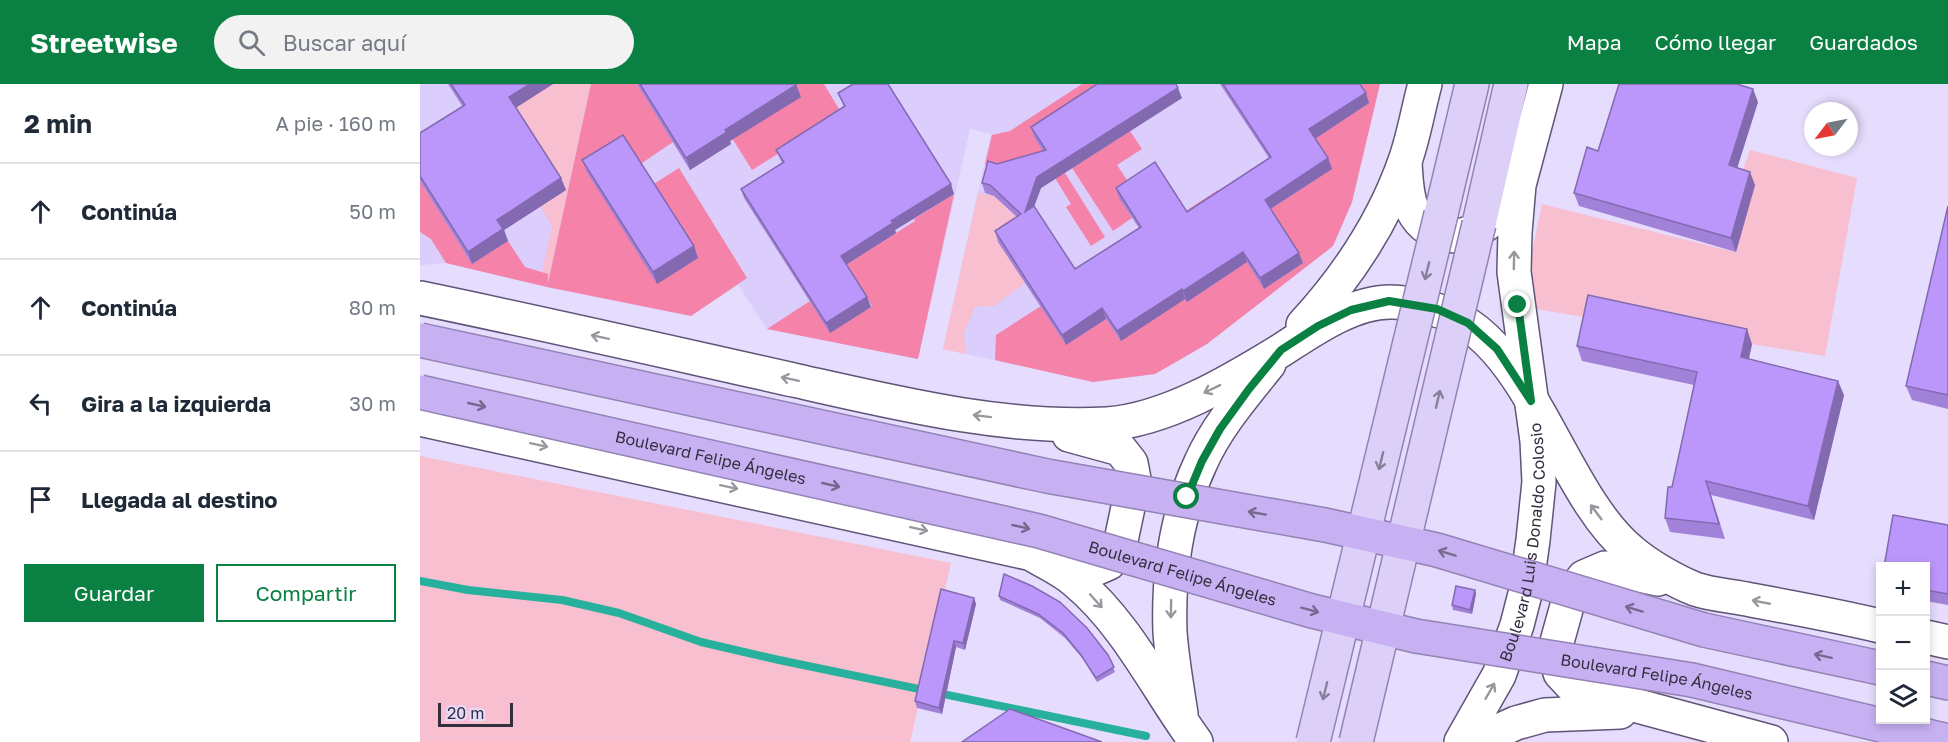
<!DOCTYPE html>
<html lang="es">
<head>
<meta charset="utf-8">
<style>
  :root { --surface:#fff; --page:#f2f2f3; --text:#1f2937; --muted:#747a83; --line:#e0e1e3; --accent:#0b8043 }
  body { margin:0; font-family:"Golos Text",sans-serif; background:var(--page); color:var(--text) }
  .controls { position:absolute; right:18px; bottom:18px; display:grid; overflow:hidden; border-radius:0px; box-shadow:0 3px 9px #0003 }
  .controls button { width:54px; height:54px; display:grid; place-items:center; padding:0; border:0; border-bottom:2px solid var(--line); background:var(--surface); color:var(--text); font:30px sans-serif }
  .compass { position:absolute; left:1384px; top:18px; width:54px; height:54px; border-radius:50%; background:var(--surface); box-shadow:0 3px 9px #0003; rotate:238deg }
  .scale { position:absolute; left:18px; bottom:15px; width:75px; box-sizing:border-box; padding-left:6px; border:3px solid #332e3e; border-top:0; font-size:16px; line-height:21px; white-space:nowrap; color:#332e3e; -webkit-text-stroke:4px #e6dcfd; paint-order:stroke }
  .stop { position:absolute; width:18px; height:18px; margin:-14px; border:4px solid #0b8043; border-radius:50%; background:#fff }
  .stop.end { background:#0b8043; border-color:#fff; box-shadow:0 2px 6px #0008 }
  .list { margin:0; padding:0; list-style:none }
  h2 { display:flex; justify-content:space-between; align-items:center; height:78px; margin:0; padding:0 24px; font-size:26px }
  h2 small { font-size:20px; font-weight:400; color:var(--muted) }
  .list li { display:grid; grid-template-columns:39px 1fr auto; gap:18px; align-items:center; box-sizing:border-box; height:96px; padding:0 24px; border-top:2px solid var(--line) }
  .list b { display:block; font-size:22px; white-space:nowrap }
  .list em { font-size:20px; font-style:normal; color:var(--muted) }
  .actions { display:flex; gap:12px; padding:18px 24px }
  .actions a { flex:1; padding:14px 0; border:2px solid var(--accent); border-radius:0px; text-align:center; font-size:21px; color:var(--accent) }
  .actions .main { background:var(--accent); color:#fff }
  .icon { flex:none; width:33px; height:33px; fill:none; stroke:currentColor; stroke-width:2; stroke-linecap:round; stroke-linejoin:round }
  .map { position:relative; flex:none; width:1528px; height:658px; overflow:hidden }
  header { display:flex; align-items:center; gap:36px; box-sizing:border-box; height:84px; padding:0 30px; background:var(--accent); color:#fff }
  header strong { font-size:28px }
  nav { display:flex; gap:33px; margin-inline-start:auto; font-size:21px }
  .search { width:420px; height:54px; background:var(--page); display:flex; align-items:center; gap:15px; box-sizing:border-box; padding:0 21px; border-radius:33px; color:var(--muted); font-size:22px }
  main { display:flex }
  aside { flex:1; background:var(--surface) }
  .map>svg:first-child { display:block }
</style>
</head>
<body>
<header>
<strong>Streetwise</strong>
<div class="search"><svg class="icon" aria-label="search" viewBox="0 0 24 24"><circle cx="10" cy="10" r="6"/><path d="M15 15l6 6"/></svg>Buscar aquí</div>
<nav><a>Mapa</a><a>Cómo llegar</a><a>Guardados</a></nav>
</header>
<main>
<aside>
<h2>2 min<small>A pie · 160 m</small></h2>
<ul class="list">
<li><svg class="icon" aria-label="ahead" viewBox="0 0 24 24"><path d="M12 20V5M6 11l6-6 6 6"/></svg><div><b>Continúa</b></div><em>50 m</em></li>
<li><svg class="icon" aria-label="ahead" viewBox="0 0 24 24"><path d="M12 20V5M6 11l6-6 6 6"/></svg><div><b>Continúa</b></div><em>80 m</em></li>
<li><svg class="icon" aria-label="left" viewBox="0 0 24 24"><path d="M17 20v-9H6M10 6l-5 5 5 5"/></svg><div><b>Gira a la izquierda</b></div><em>30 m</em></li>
<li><svg class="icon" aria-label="arrive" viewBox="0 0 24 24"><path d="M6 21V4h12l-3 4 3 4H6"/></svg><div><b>Llegada al destino</b></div></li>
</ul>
<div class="actions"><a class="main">Guardar</a><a>Compartir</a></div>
</aside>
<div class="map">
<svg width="1528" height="658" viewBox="0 0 1528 658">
  <rect width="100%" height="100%" fill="#e6dcfd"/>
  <path fill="#dbcdfc" d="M0 0H960L932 118 913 162 787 260 735 290 673 298 523 265 571 50 550 45 498 275 347 245 318 201 271 232 127 203 26 179 0 181Z"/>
  <g fill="#f7bfd0">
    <path d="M78 0H171L127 203 128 190 122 188 132 142 120 122Z"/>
    <path d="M1330 66 1437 94 1405 272 1115 225 1110 178 1122 120 1315 168 1319 96Z"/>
    <path d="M558 109 574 112 591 128 614 124 579 158 605 199 574 222 555 223 544 250 546 270 523 265Z"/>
    <path d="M0 372 531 479 490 658H0Z"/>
  </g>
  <g fill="#f482a9">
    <path d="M171 0H217L253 58 219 81 232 101 259 84 327 194 271 232 127 203 26 179 11 155 0 148V97L52 180 88 157 105 183 128 190V199Z"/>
    <path d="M278 0H404L422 30 332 86Z"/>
    <path d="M662 0H687L639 92 645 89 685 153 671 162 646 123 651 120 622 73 572 88 565 80 572 51 590 47Z"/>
    <path d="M856 0H960L932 118 913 162 787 260 735 290 673 298 575 276 576 251 621 222 646 261 686 235 701 257 724 153 767 218 806 192 764 128 798 106 844 205 883 179 831 99 849 75Z"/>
    <path d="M710 47 722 65 697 81 713 105 700 115 712 134 693 147 652 84Z"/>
    <path d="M534 110 498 275 347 245 390 217 410 248 452 222 427 180 495 137 494 135Z"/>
  </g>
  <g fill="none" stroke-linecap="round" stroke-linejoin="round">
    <path stroke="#27b09b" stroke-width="8" d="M0 497 48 506 142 516 199 529 281 558 359 576 726 652"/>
    <defs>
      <g id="secondary">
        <path d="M985 78C986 94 986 110 992 125 1010 162 1054 158 1078 129"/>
        <path d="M0 214C126 240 252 269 378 297 476 319 586 346 687 340 746 336 811 297 860 267 891 247 933 217 972 218 985 218 1000 222 1012 225 1109 246 1138 407 1211 467 1227 481 1255 497 1275 505 1292 511 1313 512 1331 516 1375 524 1418 532 1460 542"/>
        <path d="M883 241C928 192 963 140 985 77 994 52 998 25 1005 0"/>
        <path d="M0 335 612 470C626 479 643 486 655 497 707 540 737 605 776 658"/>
        <path d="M634 477 650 483 673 486 689 479 699 466 714 395 711 379 700 365 649 351"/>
        <path d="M1238 495 1185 484 1164 493 1150 511 1135 565 1140 589 1155 605 1351 658"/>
        <path d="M1506 553 1528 558"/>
        <path d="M761 630C757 603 752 576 750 548 748 490 756 431 781 378 797 342 825 310 849 280"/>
        <path id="s1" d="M1041 658 1079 591 1097 541 1106 506 1113 456 1119 398 1117 357 1094 188 1095 148 1099 101 1126 0"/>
        <path d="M1054 658 1096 639 1125 631 1200 628"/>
      </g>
      <g id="primary">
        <path d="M1021 130 1052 0"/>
        <path d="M1059 140 1091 0"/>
      </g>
      <path id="highway" d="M1506 594 1528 599"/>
    </defs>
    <use href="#secondary" stroke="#605477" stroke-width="36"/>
    <use href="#primary" stroke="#9383b4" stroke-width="36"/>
    <use href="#highway" stroke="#9383b4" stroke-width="36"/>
    <use href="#secondary" stroke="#fff" stroke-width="33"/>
    <use href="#primary" stroke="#ddd0f8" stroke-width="33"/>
    <use href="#highway" stroke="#c7b1f3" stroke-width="33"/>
    <defs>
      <g id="primary-bridge">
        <path d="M893 658 1021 130"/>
        <path d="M936 658 1059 140"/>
      </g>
      <g id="highway-bridge">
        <path d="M0 256 627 392 905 441 1017 466 1284 546 1460 584"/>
        <path id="s2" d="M0 308 619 447 892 527 996 552 1272 596 1528 657"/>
      </g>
    </defs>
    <use href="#primary-bridge" stroke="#9383b4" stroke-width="36" stroke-linecap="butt"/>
    <use href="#highway-bridge" stroke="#9383b4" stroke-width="36" stroke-linecap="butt"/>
    <use href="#primary-bridge" stroke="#ddd0f8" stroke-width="33"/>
    <use href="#highway-bridge" stroke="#c7b1f3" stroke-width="33"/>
  </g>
  <g fill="#a182d8">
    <path d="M28 0H133L96 23 141 94 146 106 84 146 88 157 52 180 0 97V49L43 23Z"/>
    <path d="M217 0H376L381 13 310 57 311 60 270 86Z"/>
    <path d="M800 0H940L949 19 895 55 908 74 912 85 851 125 883 179 844 205 827 178 767 218 765 215 701 257 686 235 646 261 578 158 575 147 597 133 574 112 565 109 562 99 577 80 623 67 614 53 611 43 762 14 621 104 614 123 655 185 719 144 699 114 696 104 767 128 849 74Z"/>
    <path d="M418 9 534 110 475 146 476 149 426 181 447 213 451 223 410 249 324 114 321 105 362 79 356 66 424 23Z"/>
    <path d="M1338 18 1317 84 1335 101 1316 168 1159 122 1154 109 1178 67Z"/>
    <path d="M162 76 274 162 278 174 237 200 167 88Z"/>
    <path d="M1528 122V325L1492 316 1486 302Z"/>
    <path d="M1332 260 1329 275 1424 311 1394 436 1291 411 1305 455 1250 448 1245 434 1252 403 1274 301 1162 277 1157 262Z"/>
    <path d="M1528 441V521L1506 517V483Z"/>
    <path d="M584 490 688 571 695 588 677 598 663 575 645 554 620 534 580 516 579 512Z"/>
    <path d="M1055 506 1056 510 1052 530 1033 526 1032 521Z"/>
    <path d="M554 514 556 520 545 566 536 563 522 630 497 624 495 617Z"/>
  </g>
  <g fill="#836ab0">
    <path d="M110 0H133L94 25 89 13Z"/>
    <path d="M376 1 381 13 310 57 311 60 270 86 266 74 305 46Z"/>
    <path d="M758 4 762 14 621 104 608 138 605 128 617 93Z"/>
    <path d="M1333 5 1338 18 1314 94 1309 81Z"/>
    <path d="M946 9 949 19 893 56 889 45Z"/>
    <path d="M908 74 912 85 848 126 845 116Z"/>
    <path d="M1330 88 1335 101 1316 168 1311 154Z"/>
    <path d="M141 94 146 106 84 146 88 157 52 180 48 168 77 136Z"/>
    <path d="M531 100 534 110 475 146 476 149 424 182 421 172 471 137Z"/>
    <path d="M274 162 278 174 237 200 233 188Z"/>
    <path d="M823 168 827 178 767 218 763 207Z"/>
    <path d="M879 169 883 179 844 205 840 194Z"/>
    <path d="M762 205 765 215 701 257 697 247Z"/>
    <path d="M447 213 451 223 410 249 406 239Z"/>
    <path d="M682 224 686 235 646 261 642 251Z"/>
    <path d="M1327 245 1332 260 1326 287 1321 273Z"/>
    <path d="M1418 297 1424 311 1394 436 1388 422Z"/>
    <path d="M1055 506 1056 510 1052 530 1050 526Z"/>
    <path d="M554 514 556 520 545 566 543 559Z"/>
    <path d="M534 557 536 563 522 630 519 624Z"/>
  </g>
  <g fill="#bb97fb" stroke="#836ab0" stroke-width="1.5">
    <path d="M31 0H110L89 13 141 94 77 136 83 145 48 168 0 92V49L45 21Z"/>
    <path d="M220 0H376V1L305 46 307 48 266 74Z"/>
    <path d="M433 0H468L531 100 471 137 473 139 421 172 447 213 406 239 321 105 364 78 356 66 425 22 418 9Z"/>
    <path d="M677 0H756L758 4 617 93 605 128 614 122 655 185 721 143 696 104 735 78 767 128 851 73 803 0H940L946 9 889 45 908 74 845 116 879 169 840 194 823 168 763 207 762 205 697 247 682 224 642 251 575 147 601 130 570 101 562 99 568 77 577 80 626 66 611 43Z"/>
    <path d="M1199 0H1317L1333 5 1309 81 1330 88 1311 154 1154 109 1167 63 1178 67Z"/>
    <path d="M203 51 274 162 233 188 162 76Z"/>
    <path d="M1528 122V311L1486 302Z"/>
    <path d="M1168 211 1327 245 1321 273 1418 297 1388 422 1286 397 1299 440 1245 434 1248 403H1252L1277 288 1157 262Z"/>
    <path d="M1473 431 1528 441V510L1506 506V483H1464Z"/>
    <path d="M584 490 612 502 640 518 667 544 688 571 694 583 676 594 661 571 643 549 618 530 579 512Z"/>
    <path d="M1036 502 1055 506 1050 526 1032 521Z"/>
    <path d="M521 505 554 514 543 559 534 557 519 624 495 617Z"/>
    <path d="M590 625 682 658H542Z"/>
  </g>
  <defs><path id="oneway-shaft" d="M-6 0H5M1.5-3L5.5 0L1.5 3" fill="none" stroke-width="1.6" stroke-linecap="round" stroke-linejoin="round" transform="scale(1.5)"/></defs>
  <g stroke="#99969e">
    <use href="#oneway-shaft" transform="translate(1094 176) rotate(-89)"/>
    <use href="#oneway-shaft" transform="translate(180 253) rotate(-168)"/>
    <use href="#oneway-shaft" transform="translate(370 295) rotate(-168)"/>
    <use href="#oneway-shaft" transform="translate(792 305) rotate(154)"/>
    <use href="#oneway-shaft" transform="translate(562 332) rotate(-173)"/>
    <use href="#oneway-shaft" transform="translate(119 361) rotate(12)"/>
    <use href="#oneway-shaft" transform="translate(309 403) rotate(12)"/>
    <use href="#oneway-shaft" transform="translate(1176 428) rotate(-127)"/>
    <use href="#oneway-shaft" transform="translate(499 445) rotate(12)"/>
    <use href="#oneway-shaft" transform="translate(676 517) rotate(48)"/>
    <use href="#oneway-shaft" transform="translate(1341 518) rotate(-169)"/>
    <use href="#oneway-shaft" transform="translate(751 525) rotate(91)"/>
    <use href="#oneway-shaft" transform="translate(1070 607) rotate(-60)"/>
  </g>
  <g stroke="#887f9b">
    <use href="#oneway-shaft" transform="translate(1007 187) rotate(104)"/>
    <use href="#oneway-shaft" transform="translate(1018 315) rotate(-77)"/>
    <use href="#oneway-shaft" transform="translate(961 377) rotate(104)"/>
    <use href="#oneway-shaft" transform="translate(905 607) rotate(104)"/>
  </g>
  <g stroke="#76698f">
    <use href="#oneway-shaft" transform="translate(57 321) rotate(13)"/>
    <use href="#oneway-shaft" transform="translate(411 401) rotate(13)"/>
    <use href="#oneway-shaft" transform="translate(837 429) rotate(-170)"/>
    <use href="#oneway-shaft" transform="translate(601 443) rotate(13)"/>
    <use href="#oneway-shaft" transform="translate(1027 469) rotate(-163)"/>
    <use href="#oneway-shaft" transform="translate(1214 525) rotate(-163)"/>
    <use href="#oneway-shaft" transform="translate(890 526) rotate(15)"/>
    <use href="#oneway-shaft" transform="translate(1403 572) rotate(-168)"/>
  </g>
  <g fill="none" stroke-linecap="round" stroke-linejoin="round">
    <path stroke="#0b8043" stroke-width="8" d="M767 413 782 377 800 345 829 305 861 266 898 242 931 226 969 217 1017 225 1048 239 1077 265 1111 317 1098 221"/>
  </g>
  <g text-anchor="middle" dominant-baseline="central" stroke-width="4.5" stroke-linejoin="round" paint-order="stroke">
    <g font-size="16" fill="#332e3e" stroke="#e6dcfd">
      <text stroke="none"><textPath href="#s2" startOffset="298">Boulevard Felipe Ángeles</textPath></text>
      <text stroke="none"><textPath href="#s1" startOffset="213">Boulevard Luis Donaldo Colosio</textPath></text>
      <text stroke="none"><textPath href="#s2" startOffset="784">Boulevard Felipe Ángeles</textPath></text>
      <text stroke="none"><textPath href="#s2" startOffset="1270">Boulevard Felipe Ángeles</textPath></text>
    </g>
  </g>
</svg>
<div class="controls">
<button>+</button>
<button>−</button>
<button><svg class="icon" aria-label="layers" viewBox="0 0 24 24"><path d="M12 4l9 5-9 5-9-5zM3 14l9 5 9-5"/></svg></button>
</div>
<svg class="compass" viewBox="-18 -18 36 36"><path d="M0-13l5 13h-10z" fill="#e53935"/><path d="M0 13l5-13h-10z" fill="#747a83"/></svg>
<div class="scale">20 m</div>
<div class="stop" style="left:767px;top:413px"></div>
<div class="stop end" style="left:1098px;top:221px"></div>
</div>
</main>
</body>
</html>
